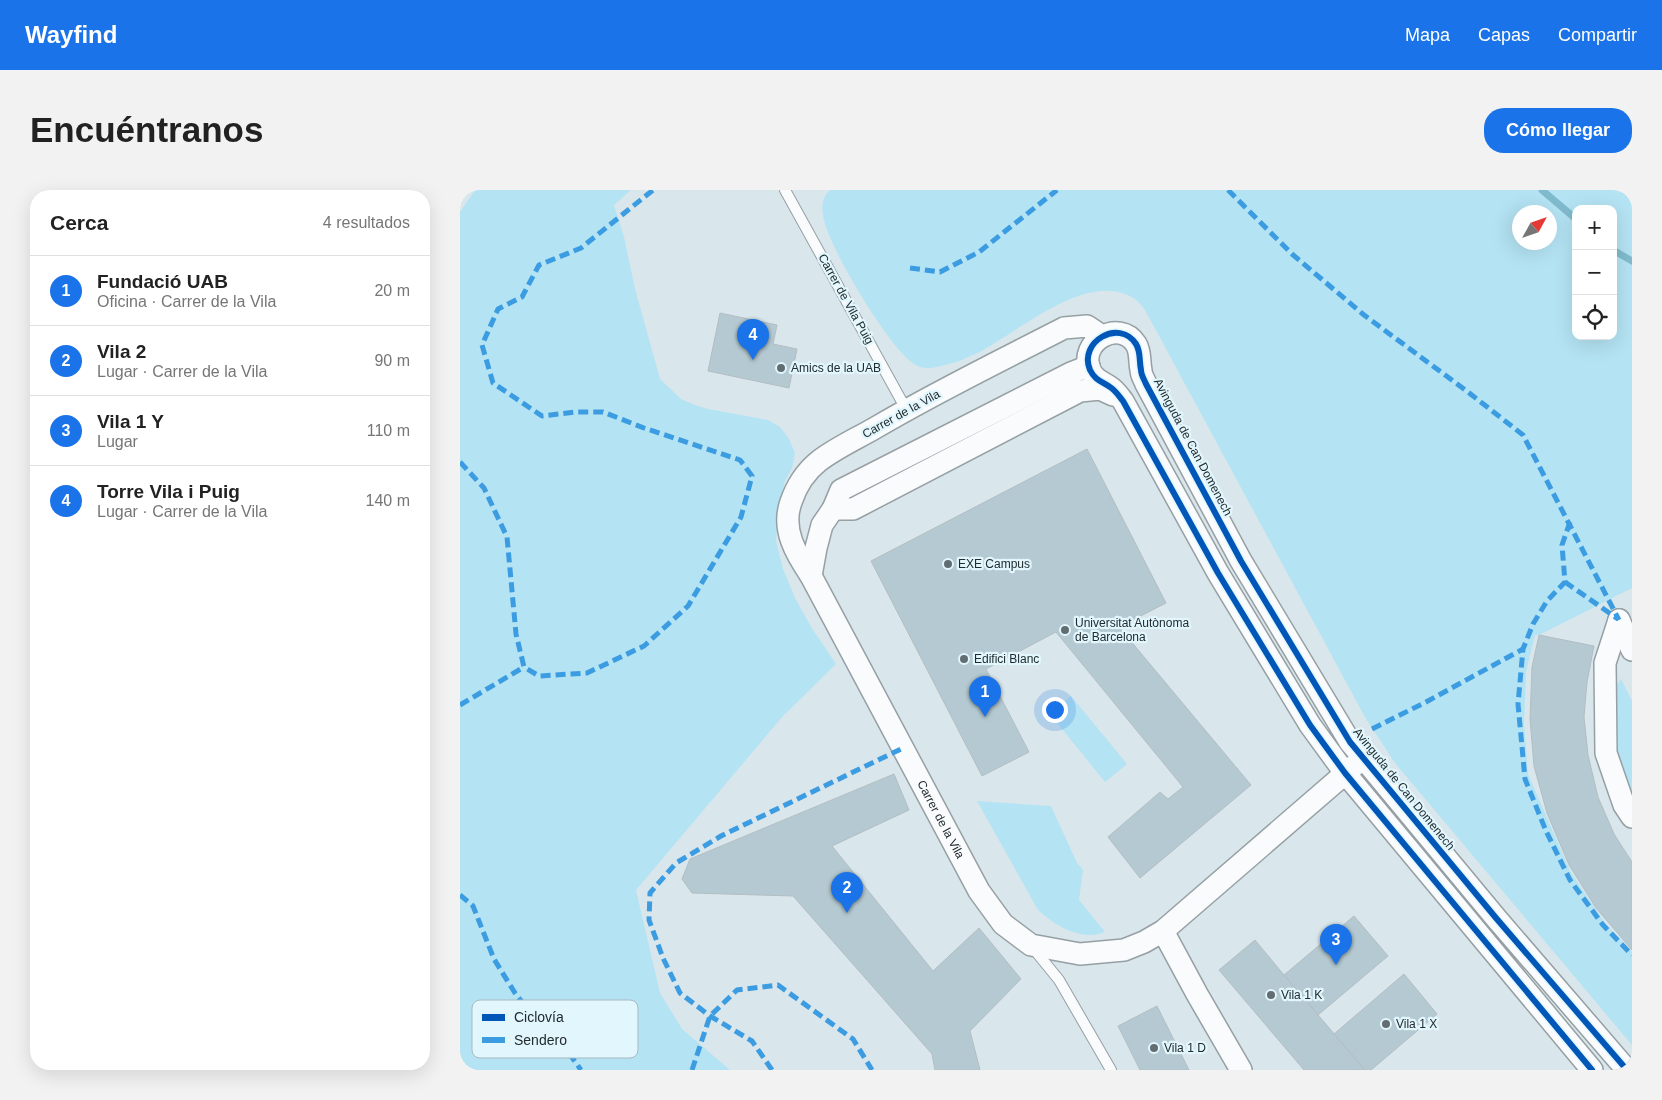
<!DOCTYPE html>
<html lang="es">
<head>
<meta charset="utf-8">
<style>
  :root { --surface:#fff; --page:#f2f2f2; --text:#222; --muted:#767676; --line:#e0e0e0; --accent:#1a73e8 }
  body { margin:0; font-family:Helvetica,sans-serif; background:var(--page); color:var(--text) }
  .controls { position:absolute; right:15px; top:15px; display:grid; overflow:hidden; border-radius:10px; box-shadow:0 5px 20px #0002 }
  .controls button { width:45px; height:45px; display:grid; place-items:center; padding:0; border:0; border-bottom:1px solid var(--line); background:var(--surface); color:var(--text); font:25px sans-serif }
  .compass { position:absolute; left:1052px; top:15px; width:45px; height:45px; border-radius:50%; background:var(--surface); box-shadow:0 5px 20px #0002; rotate:50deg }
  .you { position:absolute; left:594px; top:519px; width:18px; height:18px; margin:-12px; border:4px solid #fff; border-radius:50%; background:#1a73e8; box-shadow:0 0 0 8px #1a73e833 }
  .badge { display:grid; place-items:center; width:32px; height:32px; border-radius:50%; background:var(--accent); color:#fff; font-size:16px; font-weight:700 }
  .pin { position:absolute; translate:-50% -41px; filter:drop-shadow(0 1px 2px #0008) }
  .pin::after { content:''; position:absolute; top:26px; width:18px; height:15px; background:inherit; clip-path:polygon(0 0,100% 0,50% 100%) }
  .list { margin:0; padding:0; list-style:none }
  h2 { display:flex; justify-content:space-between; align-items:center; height:65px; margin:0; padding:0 20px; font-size:21px }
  h2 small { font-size:16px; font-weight:400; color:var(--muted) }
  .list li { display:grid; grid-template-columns:32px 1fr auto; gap:15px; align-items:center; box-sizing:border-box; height:70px; padding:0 20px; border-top:1px solid var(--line) }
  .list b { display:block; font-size:19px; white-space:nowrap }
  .list p { margin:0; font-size:16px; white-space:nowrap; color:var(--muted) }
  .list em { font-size:16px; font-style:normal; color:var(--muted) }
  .icon { flex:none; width:28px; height:28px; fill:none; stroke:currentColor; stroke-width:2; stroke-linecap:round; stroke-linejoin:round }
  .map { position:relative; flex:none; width:1172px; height:880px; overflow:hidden; border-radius:20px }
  header { display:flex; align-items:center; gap:30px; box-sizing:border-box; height:70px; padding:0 25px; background:var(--accent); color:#fff }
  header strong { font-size:24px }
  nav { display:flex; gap:28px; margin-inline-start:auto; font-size:18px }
  .intro { display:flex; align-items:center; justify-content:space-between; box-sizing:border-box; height:120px; padding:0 30px }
  h1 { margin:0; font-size:35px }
  .button { padding:12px 22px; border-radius:20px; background:var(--accent); color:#fff; font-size:18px; font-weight:700 }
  main { display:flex; gap:30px; padding:0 30px }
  aside { flex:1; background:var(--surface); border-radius:20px; box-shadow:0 5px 20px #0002 }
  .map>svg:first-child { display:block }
</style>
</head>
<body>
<header>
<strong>Wayfind</strong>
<nav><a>Mapa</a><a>Capas</a><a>Compartir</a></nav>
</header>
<div class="intro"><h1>Encuéntranos</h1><a class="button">Cómo llegar</a></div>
<main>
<aside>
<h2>Cerca<small>4 resultados</small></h2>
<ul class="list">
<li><span class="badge">1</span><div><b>Fundació UAB</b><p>Oficina · Carrer de la Vila</p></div><em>20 m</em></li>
<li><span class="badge">2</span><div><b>Vila 2</b><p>Lugar · Carrer de la Vila</p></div><em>90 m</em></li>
<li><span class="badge">3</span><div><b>Vila 1 Y</b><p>Lugar</p></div><em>110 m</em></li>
<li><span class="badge">4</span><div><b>Torre Vila i Puig</b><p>Lugar · Carrer de la Vila</p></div><em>140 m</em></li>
</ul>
</aside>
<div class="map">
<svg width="1172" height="880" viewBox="0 0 1172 880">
  <rect width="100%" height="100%" fill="#d9e6eb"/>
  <g fill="#b4e3f3" fill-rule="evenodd">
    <path d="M15 0H171L154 15 164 47 175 99 200 189 221 209 235 215 248 219 308 230 320 237 329 249 335 263 332 278 325 291 318 319 316 351 323 379 335 408 351 437 376 474 323 526 176 700 200 803 222 839 270 880H0V22Z"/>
    <path d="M370 0H1172V398L1079 445H1075L1066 482 1064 534 1068 584 1110 681 1144 732 1172 762V855L935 573 906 529 685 120C682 116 679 112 675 109 631 80 567 135 530 156 517 164 503 170 489 174 476 177 467 181 456 175 433 163 385 81 374 56 367 41 354 13 370 0ZM1116 19H1153V146H1116ZM1060 22H1090V52H1060Z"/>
    <path d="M1161 489 1172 511V613L1156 569 1155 497Z"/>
    <path d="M611 506 667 574 645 592 590 524Z"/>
    <path d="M517 611 591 616 617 673 623 680 619 710 645 742C621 752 595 735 578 720Z"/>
  </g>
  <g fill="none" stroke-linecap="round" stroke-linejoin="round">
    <g stroke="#80bbcd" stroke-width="7">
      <path d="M1082 0 1116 29"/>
      <path d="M1153 60 1172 71"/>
    </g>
  </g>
  <g fill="#b4c9d1" stroke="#b3bec2">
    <path d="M260 123 317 135 313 154 337 159 329 198 248 181Z"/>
    <path d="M627 259 706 413 659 437 791 595 680 688 648 647 700 602 708 609 723 597 596 442 526 479 569 562 522 586 411 371Z"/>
    <path d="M1079 445 1134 456 1127 492 1124 527 1128 565 1138 607 1154 644 1172 672V760L1136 718 1109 675 1087 623 1074 576 1070 529 1072 477Z"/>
    <path d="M434 584 449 620 372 656 473 781 519 738 561 789 510 841 520 880H475L472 864 333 706 232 703 222 689 230 669Z"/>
    <path d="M894 726 928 766 858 825 824 785Z"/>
    <path d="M795 750 824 785 905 880H844L759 780Z"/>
    <path d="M944 784 977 824 911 880H905L874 844Z"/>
    <path d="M697 816 729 880H680L658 836Z"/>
  </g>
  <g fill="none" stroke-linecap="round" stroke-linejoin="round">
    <defs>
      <g id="lane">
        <path d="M325 0 446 219"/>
        <path d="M573 758 599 790 651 880"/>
      </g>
      <g id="street">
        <path id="s1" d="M642 146 627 136 604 138C540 171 476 202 415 238 396 249 376 258 359 271 346 281 336 297 331 312 321 339 336 364 351 386L519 701 543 734 571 755 620 764 664 760 684 752 703 741 895 575"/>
        <path d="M373 319H393L620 201 640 199 653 205"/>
        <path d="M351 386 356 358 362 335 373 319 381 300 611 183 629 176"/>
        <path d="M1159 430 1145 473 1146 563 1164 615 1172 627"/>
        <path d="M1159 430 1172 460"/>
        <path d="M703 741 737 804 781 880"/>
        <path d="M1132 880 885 583 850 535 758 383 663 211C659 206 655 200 650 197 641 191 635 190 630 180 618 152 659 128 676 154 681 162 679 171 681 180 681 185 684 189 686 194L781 371 890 552 1036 728 1167 880"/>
      </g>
    </defs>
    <use href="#lane" stroke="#96a0a4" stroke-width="12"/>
    <use href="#street" stroke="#96a0a4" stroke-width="24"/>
    <use href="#lane" stroke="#f9fbfc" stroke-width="10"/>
    <use href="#street" stroke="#f9fbfc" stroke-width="21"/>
    <g stroke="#3c9ce1" stroke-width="5" stroke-dasharray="10 5" stroke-linecap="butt">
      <path d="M768 0 832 64 904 125 1008 202 1063 245 1159 430"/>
      <path d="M450 78 480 82 519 62 597 0"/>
      <path d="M0 272 24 298 47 347 56 444 64 477 79 486 127 483 184 456 228 416 281 327 292 286 280 270 184 238 143 222H116L82 226 33 193 22 155 38 119 62 107 79 75 121 58 193 0"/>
      <path d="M1110 332 1102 355 1105 392 1087 411 1073 434 1063 459 1058 514 1065 589 1086 641 1110 690 1143 735 1172 765"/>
      <path d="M1105 392 1158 429"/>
      <path d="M0 515 64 477"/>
      <path d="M912 539 966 512 1063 459"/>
      <path d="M0 705 13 716 34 769 55 803 84 840 111 866 121 880"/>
      <path d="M232 880 250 826 277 800 318 795 393 849 412 880"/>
      <path d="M312 880 292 851 250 826 220 803 203 768 189 730 190 703 216 673 261 646 443 558"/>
    </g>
    <defs>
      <path id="cycleway" d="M1132 880 885 583 850 535 758 383 663 211C659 206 655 200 650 197 641 191 635 190 630 180 618 152 659 128 676 154 681 162 679 171 681 180 681 185 684 189 686 194L781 371 890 552 1036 728 1167 880"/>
    </defs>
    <use href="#cycleway" stroke="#e2f6fd" stroke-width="9"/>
    <use href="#cycleway" stroke="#0057b8" stroke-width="6"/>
  </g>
  <g fill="#626d71" stroke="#e2f6fd" stroke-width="2">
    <circle cx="321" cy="178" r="5"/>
    <circle cx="488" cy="374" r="5"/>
    <circle cx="605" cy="440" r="5"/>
    <circle cx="504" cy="469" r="5"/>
    <circle cx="811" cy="805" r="5"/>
    <circle cx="926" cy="834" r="5"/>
    <circle cx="694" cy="858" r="5"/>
  </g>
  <g text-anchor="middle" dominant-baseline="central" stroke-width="4.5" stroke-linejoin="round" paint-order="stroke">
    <g font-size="12" fill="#222c2f" stroke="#e2f6fd">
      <text transform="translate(386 109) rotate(61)">Carrer de Vila Puig</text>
      <text transform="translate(441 224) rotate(-29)">Carrer de la Vila</text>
      <text transform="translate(733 257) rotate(62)">Avinguda de Can Domenech</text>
      <text transform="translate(944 599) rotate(51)">Avinguda de Can Domenech</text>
      <text stroke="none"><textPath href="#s1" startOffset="726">Carrer de la Vila</textPath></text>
    </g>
    <g font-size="12" fill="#222c2f" stroke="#e2f6fd" text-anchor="start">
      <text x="331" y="178">Amics de la UAB</text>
      <text x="498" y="374">EXE Campus</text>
      <text x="615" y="433">Universitat Autònoma<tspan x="615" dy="14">de Barcelona</tspan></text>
      <text x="514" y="469">Edifici Blanc</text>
      <text x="821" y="805">Vila 1 K</text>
      <text x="936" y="834">Vila 1 X</text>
      <text x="704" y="858">Vila 1 D</text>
    </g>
  </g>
  <rect x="12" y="810" width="166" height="58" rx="8" fill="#e2f6fd" stroke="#a8b9bf" stroke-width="1"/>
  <rect x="22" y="824" width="23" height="7" fill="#0057b8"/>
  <rect x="22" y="847" width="23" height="6" fill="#3c9ce1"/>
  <g font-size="14" fill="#222c2f">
    <text x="54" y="832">Ciclovía</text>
    <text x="54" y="855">Sendero</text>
  </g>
</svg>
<div class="controls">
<button>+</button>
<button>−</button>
<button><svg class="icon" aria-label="locate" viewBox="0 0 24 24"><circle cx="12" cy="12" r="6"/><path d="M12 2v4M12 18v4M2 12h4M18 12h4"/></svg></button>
</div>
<svg class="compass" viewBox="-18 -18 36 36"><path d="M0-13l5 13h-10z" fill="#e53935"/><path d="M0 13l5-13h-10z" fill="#767676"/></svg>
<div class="you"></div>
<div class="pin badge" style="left:525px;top:527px">1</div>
<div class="pin badge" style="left:387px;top:723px">2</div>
<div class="pin badge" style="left:876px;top:775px">3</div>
<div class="pin badge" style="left:293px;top:170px">4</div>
</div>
</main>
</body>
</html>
